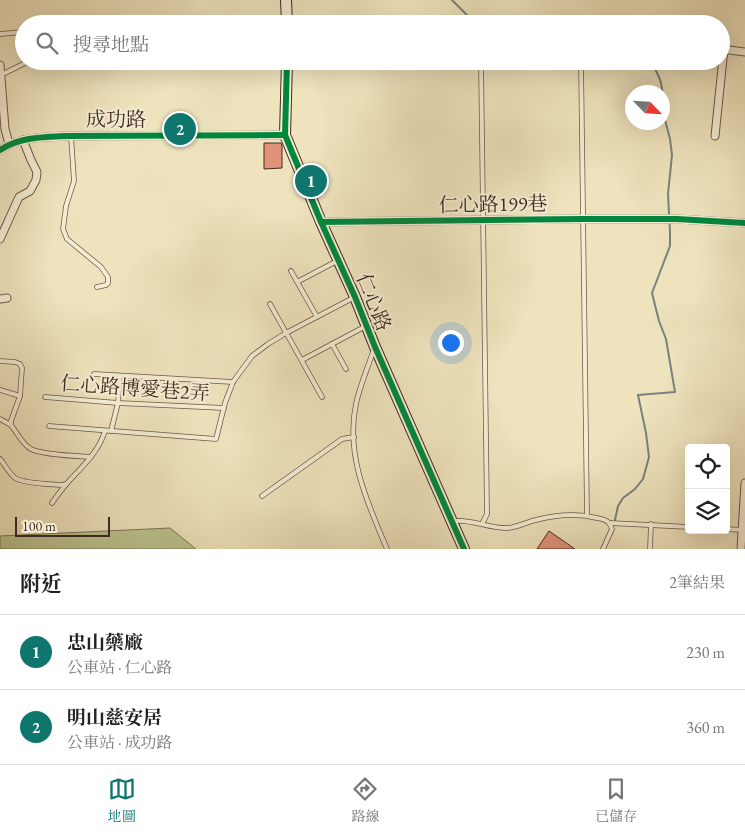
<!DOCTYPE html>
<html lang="zh-TW">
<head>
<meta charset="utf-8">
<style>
  :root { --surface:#fff; --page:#f2f2f2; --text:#222; --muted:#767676; --line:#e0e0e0; --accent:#0f766e }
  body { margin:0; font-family:"EB Garamond","Noto Serif TC",serif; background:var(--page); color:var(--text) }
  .controls { position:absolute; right:15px; bottom:15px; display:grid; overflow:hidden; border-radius:5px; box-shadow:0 5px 20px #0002 }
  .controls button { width:45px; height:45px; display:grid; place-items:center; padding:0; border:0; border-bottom:1px solid var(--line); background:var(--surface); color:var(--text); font:25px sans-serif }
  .compass { position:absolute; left:625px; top:85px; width:45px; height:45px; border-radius:50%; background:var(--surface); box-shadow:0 5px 20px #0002; rotate:115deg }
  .scale { position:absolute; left:15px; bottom:12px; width:95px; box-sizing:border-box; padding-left:5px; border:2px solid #422a20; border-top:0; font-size:14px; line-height:18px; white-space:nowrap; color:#422a20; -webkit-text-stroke:4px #f4edd4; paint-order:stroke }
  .you { position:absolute; left:450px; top:342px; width:18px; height:18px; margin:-12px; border:4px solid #fff; border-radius:50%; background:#1a73e8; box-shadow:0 0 0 8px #1a73e833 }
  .badge { display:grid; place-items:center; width:32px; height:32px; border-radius:50%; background:var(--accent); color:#fff; font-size:16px; font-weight:700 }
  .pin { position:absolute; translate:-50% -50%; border:2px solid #fff; box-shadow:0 1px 5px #0006 }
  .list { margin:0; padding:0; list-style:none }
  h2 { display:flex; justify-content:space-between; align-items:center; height:65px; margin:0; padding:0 20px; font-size:21px }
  h2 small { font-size:16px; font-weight:400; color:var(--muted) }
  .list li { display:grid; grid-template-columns:32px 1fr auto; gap:15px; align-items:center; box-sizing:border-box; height:75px; padding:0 20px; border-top:1px solid var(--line) }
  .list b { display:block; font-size:19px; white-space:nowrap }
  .list p { margin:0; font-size:16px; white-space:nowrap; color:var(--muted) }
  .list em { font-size:16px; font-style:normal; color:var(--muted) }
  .icon { flex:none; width:28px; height:28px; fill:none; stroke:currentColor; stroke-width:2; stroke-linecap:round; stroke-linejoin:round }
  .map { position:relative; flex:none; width:745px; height:549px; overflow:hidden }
  .search { position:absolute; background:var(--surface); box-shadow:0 5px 20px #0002; left:15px; right:15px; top:15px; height:55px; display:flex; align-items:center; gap:12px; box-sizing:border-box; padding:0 18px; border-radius:28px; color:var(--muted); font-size:19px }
  .sheet { height:215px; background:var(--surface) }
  nav { display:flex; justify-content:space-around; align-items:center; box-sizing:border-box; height:70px; border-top:1px solid var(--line); background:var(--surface); font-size:14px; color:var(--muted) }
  nav a { display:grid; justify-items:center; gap:2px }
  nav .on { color:var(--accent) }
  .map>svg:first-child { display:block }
</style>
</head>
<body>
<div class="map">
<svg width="745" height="549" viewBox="0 0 745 549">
  <rect width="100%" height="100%" fill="#eee3bd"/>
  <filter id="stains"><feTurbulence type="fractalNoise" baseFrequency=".004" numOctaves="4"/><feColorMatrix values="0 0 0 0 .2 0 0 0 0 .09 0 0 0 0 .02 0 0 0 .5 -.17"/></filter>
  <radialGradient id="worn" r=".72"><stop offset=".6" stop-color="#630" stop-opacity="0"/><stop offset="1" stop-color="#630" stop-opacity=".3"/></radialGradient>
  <path fill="#bac390" stroke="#7e7658" d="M170 528 196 549H0V536Z"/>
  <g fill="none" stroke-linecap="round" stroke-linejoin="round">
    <g stroke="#7a817e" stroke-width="2">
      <path d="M452 0 476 24"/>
      <path d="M650 61C660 76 664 86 662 104"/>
      <path d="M615 520 618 506 623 498 635 489 643 479 649 457 646 433 638 395 675 392 666 339 659 321 652 293 670 246V232L668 194 672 155 670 139 665 120 662 106"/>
    </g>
  </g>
  <g fill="#e0937b" stroke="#422a20">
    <path d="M264 143H281L282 146V168L264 169Z"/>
    <path d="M549 531 575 549H537Z"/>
  </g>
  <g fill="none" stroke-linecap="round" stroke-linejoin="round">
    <defs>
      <g id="lane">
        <path d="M0 34 24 32"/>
        <path d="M481 61 487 514 482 524"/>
        <path d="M581 61 587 515"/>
        <path d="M1 75 29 61"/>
        <path d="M71 136 74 181 66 206 63 229 67 239 101 267 108 277V283L106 285 97 287"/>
        <path d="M291 271 317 317"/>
        <path d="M297 282 337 261"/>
        <path d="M270 304 322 397"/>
        <path d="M332 344 346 369"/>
        <path d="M374 349C368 367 360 385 356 404 345 455 368 504 387 549"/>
        <path d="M302 360 366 326"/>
        <path d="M0 361 15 362 20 364 22 368 20 396 11 421V425C17 433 23 445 31 449 42 455 77 456 91 457"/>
        <path d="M94 374 233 382"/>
        <path d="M0 390 20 396"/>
        <path d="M45 397 118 403 224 408"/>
        <path d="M0 419 11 425"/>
        <path d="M49 426 216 439 225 403 233 382 252 356 268 344 286 333 353 298"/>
        <path d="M111 431 118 403 120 376"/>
        <path d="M0 459C5 465 9 473 15 478 24 484 52 484 63 485L65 484"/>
        <path d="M262 496 342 439 354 437"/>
        <path d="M52 503C57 495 63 488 69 481 83 466 99 451 105 431"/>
        <path d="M453 521C471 519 488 528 506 528 517 528 526 522 536 520 556 515 577 513 597 518 601 519 605 519 608 522 610 524 611 525 612 529L603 549"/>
        <path d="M610 523 689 527"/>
        <path d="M726 529 742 530"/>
        <path d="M650 549 651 524"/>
      </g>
      <g id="street">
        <path d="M721 49 745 52"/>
        <path d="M0 65 5 129 9 144"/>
        <path d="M715 136 724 49"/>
        <path d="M0 150C19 137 43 137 65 136L285 135"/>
        <path d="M321 222 582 219H677L745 223"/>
        <path d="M0 239 19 197 30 191 36 180 37 172 31 160 23 140"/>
        <path d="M0 299 7 298"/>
        <path d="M741 549 745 483"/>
      </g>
      <g id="secondary">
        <path d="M286 0 287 24"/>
        <path d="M287 61 285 135 321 222 355 297 375 347 464 549"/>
      </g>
    </defs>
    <use href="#lane" stroke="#6d5847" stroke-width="5.5"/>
    <use href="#street" stroke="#6d5847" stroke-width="9"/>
    <use href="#secondary" stroke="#422a20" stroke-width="12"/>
    <use href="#lane" stroke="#f4edd4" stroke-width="4"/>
    <use href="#street" stroke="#f4edd4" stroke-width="7"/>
    <use href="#secondary" stroke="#f4edd4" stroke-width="10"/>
    <defs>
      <g id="cycleway">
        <path d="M287 61 285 135 321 222 355 297 375 347 464 549"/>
        <path d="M0 150C19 137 43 137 65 136L285 135"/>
        <path d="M321 222 582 219H677L745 223"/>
      </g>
    </defs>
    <use href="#cycleway" stroke="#f4edd4" stroke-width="9"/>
    <use href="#cycleway" stroke="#00873e" stroke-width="6"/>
  </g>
  <g text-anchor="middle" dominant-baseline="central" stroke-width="4" stroke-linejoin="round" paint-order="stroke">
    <g font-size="20" fill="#422a20" stroke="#f4edd4">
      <text x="116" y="119">成功路</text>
      <text transform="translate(493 204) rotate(-1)">仁心路199巷</text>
      <text transform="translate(374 302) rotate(68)">仁心路</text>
      <text transform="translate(135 388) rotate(4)">仁心路博愛巷2弄</text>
    </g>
  </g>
  <rect width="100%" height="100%" filter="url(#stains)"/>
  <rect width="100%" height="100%" fill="url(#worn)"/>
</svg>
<div class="controls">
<button><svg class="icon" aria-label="locate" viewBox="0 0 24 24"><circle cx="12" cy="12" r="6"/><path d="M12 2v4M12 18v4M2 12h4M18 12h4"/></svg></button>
<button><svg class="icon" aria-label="layers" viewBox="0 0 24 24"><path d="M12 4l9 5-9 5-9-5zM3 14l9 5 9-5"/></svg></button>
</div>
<svg class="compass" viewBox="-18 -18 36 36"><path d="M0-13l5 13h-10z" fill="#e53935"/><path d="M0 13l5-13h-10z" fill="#767676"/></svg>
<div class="scale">100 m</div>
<div class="you"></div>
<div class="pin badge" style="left:311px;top:181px">1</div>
<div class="pin badge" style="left:180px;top:129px">2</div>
<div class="search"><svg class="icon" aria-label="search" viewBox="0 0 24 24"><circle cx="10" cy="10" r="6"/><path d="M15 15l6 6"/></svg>搜尋地點</div>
</div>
<section class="sheet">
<h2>附近<small>2筆結果</small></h2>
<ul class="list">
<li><span class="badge">1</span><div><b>忠山藥廠</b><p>公車站 · 仁心路</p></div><em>230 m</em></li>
<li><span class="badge">2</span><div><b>明山慈安居</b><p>公車站 · 成功路</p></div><em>360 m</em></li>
</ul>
</section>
<nav>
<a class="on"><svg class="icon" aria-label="map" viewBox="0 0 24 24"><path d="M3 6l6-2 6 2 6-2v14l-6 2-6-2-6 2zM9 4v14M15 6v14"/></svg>地圖</a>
<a><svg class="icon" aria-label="directions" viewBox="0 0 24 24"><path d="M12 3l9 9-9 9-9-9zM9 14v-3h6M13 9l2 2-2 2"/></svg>路線</a>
<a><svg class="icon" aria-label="saved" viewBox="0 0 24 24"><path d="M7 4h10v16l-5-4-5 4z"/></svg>已儲存</a>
</nav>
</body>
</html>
